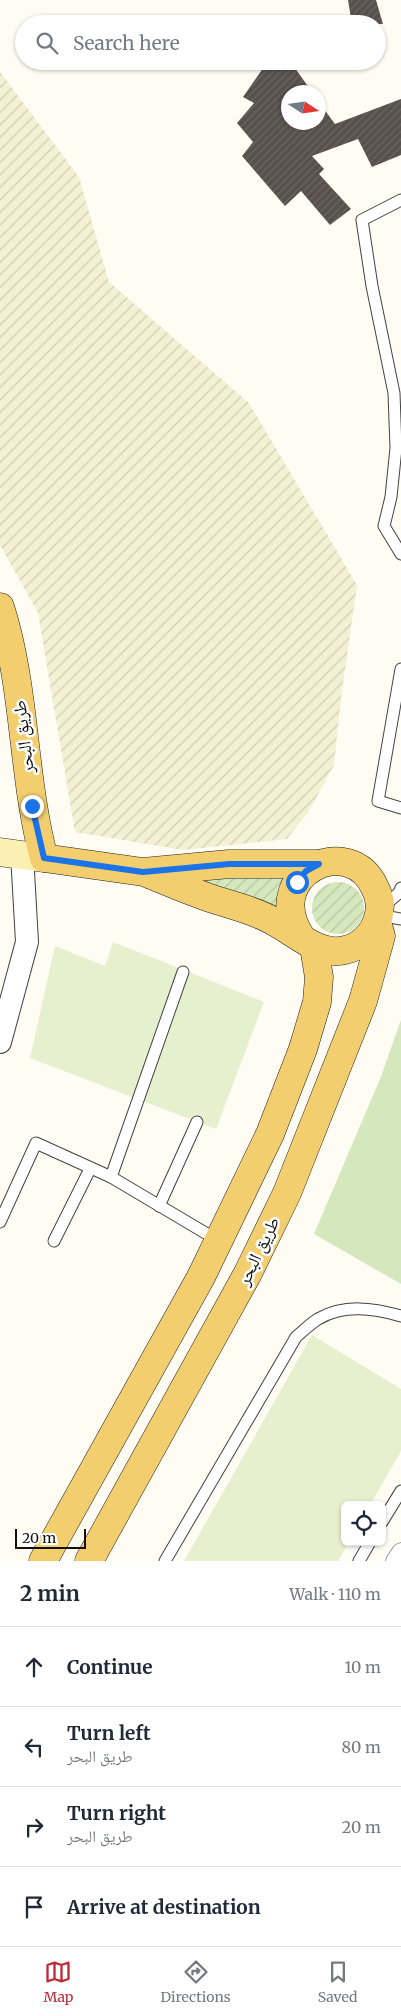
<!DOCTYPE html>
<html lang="en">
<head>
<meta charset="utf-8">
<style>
  :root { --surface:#fff; --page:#f6f6f7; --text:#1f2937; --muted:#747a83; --line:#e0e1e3; --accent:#bb2c38 }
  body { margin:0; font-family:Merriweather,"Noto Naskh Arabic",serif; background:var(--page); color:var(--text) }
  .controls { position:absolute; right:15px; bottom:15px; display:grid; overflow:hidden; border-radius:8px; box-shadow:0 1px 4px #0004 }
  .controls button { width:45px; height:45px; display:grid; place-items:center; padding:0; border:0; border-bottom:1px solid var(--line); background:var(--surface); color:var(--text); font:25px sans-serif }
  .compass { position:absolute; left:281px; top:85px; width:45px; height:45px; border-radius:50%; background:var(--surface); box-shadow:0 1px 4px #0004; rotate:102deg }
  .scale { position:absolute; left:15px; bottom:12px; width:71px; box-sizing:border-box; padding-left:5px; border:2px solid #101010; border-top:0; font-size:14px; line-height:18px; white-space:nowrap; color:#101010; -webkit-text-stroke:4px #fff; paint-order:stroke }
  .stop { position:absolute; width:15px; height:15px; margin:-11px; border:4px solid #1a73e8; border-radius:50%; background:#fff }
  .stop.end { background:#1a73e8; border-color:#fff; box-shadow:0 1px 5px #0008 }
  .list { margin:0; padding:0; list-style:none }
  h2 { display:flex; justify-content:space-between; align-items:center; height:65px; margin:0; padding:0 20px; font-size:21px }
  h2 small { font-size:16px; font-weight:400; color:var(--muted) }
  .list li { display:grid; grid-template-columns:32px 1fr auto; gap:15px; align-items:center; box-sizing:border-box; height:80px; padding:0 20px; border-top:1px solid var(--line) }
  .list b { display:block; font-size:19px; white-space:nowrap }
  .list p { margin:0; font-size:16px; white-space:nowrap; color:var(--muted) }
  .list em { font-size:16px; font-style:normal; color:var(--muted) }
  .icon { flex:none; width:28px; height:28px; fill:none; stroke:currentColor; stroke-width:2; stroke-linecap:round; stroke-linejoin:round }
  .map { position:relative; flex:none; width:401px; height:1561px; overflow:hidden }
  .search { position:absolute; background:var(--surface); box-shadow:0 1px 4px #0004; left:15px; right:15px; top:15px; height:55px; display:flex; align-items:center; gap:12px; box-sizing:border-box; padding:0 18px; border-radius:28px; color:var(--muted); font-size:19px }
  .sheet { height:385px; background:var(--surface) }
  nav { display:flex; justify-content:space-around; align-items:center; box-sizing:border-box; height:70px; border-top:1px solid var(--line); background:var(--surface); font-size:14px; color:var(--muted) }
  nav a { display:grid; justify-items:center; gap:2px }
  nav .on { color:var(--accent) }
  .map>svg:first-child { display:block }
</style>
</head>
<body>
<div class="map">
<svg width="401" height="1561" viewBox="0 0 401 1561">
  <defs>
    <pattern id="farmland-furrows" width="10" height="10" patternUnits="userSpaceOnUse" patternTransform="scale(1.25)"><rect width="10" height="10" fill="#f4f0d3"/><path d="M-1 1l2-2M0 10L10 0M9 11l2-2" fill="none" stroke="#d0cdb4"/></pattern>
    <pattern id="garden-furrows" width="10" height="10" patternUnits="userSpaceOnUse" patternTransform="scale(1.25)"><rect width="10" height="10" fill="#d5e8bd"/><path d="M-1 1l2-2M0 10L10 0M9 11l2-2" fill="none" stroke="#b6c6a1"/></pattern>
    <pattern id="building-hatch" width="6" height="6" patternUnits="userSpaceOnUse" patternTransform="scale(1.25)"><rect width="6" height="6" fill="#58504c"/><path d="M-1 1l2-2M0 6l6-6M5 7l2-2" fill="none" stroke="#6b6561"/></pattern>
  </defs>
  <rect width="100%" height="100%" fill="#fefcf3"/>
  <path fill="url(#farmland-furrows)" d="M0 72 79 177 109 282 249 403 357 585 341 698 334 765 309 811 287 839 183 850 75 832 38 613 0 545Z"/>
  <path fill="#d5e8bd" d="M401 1020V1284L314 1234 380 1079Z"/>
  <g fill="url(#garden-furrows)">
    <path d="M278 872 285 877C276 886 276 895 278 907L193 882Z"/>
    <circle cx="338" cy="908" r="26"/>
  </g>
  <g fill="#e6f0ce">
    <path d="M113 942 264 1002 216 1129 30 1058 55 946 105 966Z"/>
    <path d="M312 1335 401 1389V1451L370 1505H345V1542H349L338 1561H184Z"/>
  </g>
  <g fill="url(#building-hatch)">
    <path d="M348 0H376L383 24H352Z"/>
    <path d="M268 61H290L312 92H288V122H318V101L335 124 401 99V155L372 167 358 139 312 156 324 169 319 174 351 209 330 225 301 191 285 206 242 156 253 142 237 123 254 103 243 97Z"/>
  </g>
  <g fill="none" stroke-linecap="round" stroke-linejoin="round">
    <defs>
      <g id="service">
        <path d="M401 200 362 220 372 286 394 393 396 448 391 497 384 526 401 554"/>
        <path d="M401 669 378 801 401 808"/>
        <path d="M381 908 399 893 401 888"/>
        <path d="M379 915 401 919"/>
        <path d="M111 1177 183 972"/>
        <path d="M159 1206 197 1122"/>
        <path d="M0 1222 36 1143 111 1177 219 1241"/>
        <path d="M54 1241 90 1169"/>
        <path d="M382 1522 401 1491"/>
        <path d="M165 1561 296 1337C303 1331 310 1324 318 1319 344 1304 373 1308 401 1316"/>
        <path d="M359 1561 370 1542"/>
      </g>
      <path id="pedestrian" d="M395 1561 401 1552"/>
      <path id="minor" d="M0 1042 27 942 22 854"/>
      <path id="secondary" d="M0 852 44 858"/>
      <g id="primary">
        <path d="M0 607C26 688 22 776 44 858L143 872 229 864H319"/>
        <path d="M149 874C171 883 194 893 216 900 235 906 256 911 273 921 295 932 319 957 345 950 360 947 374 934 378 918 381 908 380 897 375 888 350 831 260 874 301 937"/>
        <path d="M43 1561 201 1277 270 1134 303 1049 317 1002 319 977 314 947"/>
        <path d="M89 1561 248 1273 287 1193 363 1001 381 936 377 922"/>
      </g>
    </defs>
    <use href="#service" stroke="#434343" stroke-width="13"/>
    <use href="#pedestrian" stroke="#434343" stroke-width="19"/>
    <use href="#minor" stroke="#434343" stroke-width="24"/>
    <use href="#secondary" stroke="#323232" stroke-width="29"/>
    <use href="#primary" stroke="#212121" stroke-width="29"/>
    <use href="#service" stroke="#fff" stroke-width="11"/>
    <use href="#pedestrian" stroke="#fff" stroke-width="18"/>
    <use href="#minor" stroke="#fff" stroke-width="22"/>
    <use href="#secondary" stroke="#fbf0b1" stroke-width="28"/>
    <use href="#primary" stroke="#f3ce6f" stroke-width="28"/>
  </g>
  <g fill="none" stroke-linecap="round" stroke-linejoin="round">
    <path stroke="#1a73e8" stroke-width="6" d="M32 806 44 858 143 872 229 864H319L306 871 297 882"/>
  </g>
  <g text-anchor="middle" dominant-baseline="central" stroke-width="5" stroke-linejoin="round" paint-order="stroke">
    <g font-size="18" fill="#101010" stroke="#fff">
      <text transform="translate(23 737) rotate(-97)">طريق البحر</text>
      <text transform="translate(258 1251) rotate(-64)">طريق البحر</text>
    </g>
  </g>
</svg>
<div class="controls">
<button><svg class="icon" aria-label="locate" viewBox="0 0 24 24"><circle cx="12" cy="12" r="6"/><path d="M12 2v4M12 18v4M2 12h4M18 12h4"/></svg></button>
</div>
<svg class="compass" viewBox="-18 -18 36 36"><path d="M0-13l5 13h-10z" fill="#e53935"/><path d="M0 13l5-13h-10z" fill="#747a83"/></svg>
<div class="scale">20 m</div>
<div class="stop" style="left:297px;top:882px"></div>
<div class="stop end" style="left:32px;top:806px"></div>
<div class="search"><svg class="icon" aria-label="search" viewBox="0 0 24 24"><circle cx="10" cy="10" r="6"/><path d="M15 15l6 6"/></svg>Search here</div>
</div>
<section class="sheet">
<h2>2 min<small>Walk · 110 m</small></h2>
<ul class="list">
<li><svg class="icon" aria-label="ahead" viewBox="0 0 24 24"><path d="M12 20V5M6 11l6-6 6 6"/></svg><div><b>Continue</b></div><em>10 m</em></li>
<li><svg class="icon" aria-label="left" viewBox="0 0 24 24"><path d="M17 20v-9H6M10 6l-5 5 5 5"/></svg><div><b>Turn left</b><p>طريق البحر</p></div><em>80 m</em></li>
<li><svg class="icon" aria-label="right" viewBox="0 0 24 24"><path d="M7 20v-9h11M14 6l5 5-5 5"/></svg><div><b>Turn right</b><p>طريق البحر</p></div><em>20 m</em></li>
<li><svg class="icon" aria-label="arrive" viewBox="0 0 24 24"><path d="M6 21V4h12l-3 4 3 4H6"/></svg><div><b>Arrive at destination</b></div></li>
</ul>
</section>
<nav>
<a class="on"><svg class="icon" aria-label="map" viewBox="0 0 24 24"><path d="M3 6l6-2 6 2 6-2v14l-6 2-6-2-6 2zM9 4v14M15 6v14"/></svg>Map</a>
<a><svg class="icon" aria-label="directions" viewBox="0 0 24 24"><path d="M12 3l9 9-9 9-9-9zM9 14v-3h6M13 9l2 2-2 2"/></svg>Directions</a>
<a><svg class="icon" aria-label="saved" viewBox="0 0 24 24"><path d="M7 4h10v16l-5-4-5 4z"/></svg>Saved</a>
</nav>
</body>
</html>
